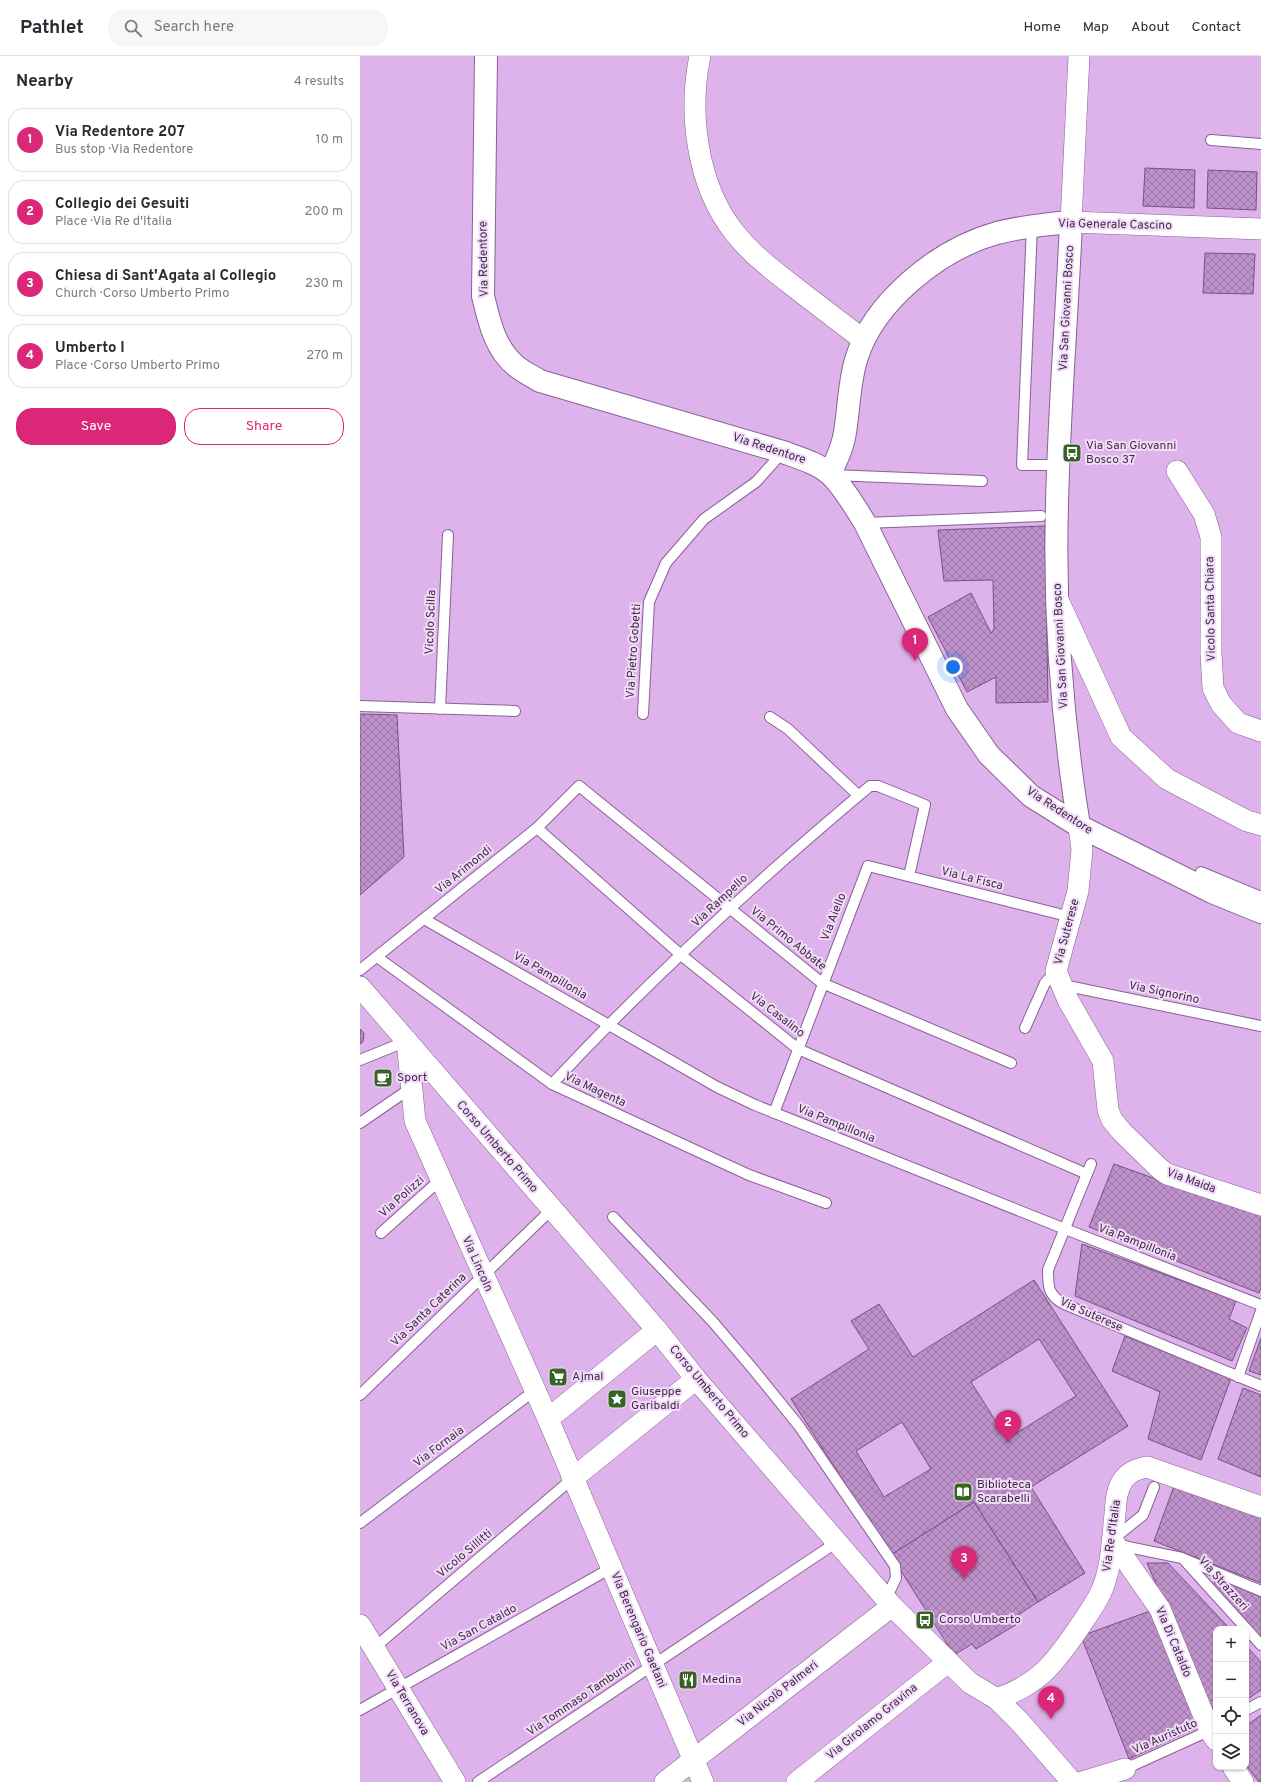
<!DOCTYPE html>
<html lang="en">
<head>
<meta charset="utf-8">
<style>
  :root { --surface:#fff; --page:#f7f7f7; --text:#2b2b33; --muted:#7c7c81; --line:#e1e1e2; --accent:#db2777 }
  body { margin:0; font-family:Overpass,sans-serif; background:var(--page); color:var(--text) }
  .controls { position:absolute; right:12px; bottom:12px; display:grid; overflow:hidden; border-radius:8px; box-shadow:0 1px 3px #0004 }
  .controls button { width:36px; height:36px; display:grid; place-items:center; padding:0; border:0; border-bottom:1px solid var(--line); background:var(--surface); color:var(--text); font:20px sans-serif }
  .you { position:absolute; left:593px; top:611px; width:14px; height:14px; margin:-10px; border:3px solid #fff; border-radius:50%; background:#1a73e8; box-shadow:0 0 0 6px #1a73e833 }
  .badge { display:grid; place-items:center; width:26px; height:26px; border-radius:50%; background:var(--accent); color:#fff; font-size:13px; font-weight:700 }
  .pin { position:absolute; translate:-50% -33px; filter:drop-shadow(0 1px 2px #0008) }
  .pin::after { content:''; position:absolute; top:21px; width:14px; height:12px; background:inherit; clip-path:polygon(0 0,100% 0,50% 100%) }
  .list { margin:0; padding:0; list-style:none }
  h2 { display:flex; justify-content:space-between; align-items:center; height:52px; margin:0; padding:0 16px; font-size:17px }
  h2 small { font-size:13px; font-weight:400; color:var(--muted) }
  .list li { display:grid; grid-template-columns:26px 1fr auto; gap:12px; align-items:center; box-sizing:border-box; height:64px; margin:0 8px 8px; padding:0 8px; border:1px solid var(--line); border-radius:16px }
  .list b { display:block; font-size:15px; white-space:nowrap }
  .list p { margin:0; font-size:13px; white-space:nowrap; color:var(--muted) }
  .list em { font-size:13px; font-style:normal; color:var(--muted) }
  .actions { display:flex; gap:8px; padding:12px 16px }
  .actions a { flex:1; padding:9px 0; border:1px solid var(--accent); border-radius:16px; text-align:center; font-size:14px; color:var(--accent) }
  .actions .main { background:var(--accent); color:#fff }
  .icon { flex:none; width:22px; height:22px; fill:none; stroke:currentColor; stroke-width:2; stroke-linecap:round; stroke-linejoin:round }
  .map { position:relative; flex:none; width:901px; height:1726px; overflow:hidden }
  header { display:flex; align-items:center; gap:24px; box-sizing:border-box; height:56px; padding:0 20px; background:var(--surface); border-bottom:1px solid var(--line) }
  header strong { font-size:19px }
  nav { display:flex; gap:22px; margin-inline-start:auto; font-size:14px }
  .search { width:280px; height:36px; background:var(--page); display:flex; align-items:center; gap:10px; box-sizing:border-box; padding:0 14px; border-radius:16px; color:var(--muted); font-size:15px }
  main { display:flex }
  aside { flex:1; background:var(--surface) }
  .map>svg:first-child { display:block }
</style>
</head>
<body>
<header>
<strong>Pathlet</strong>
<div class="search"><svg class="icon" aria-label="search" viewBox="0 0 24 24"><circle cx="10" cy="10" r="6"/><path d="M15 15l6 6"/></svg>Search here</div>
<nav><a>Home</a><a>Map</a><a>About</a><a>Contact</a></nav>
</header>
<main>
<aside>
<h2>Nearby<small>4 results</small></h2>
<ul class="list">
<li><span class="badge">1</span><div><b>Via Redentore 207</b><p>Bus stop · Via Redentore</p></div><em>10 m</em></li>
<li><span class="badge">2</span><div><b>Collegio dei Gesuiti</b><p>Place · Via Re d'Italia</p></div><em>200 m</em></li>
<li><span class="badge">3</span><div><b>Chiesa di Sant'Agata al Collegio</b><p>Church · Corso Umberto Primo</p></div><em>230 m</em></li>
<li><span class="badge">4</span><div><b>Umberto I</b><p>Place · Corso Umberto Primo</p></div><em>270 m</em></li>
</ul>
<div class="actions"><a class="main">Save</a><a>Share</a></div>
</aside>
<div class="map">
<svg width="901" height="1726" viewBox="0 0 901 1726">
  <defs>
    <pattern id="building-cross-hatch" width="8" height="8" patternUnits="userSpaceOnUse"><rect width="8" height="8" fill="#bd92ca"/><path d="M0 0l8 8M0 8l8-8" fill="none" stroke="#9b77a6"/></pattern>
  </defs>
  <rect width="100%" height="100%" fill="#deb2eb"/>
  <g fill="url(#building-cross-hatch)" stroke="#795184" fill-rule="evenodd">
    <path d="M785 112 835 114 834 152 783 150Z"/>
    <path d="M848 114 897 116 896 154 847 152Z"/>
    <path d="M845 197 895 198 893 238 843 237Z"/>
    <path d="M685 470 688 646 636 647V621L607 636 568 561 611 537 631 577 634 573 633 524 584 525 578 474Z"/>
    <path d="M0 658 37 659 44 801 0 839Z"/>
    <path d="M0 973 4 977 3 986 0 988Z"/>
    <path d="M754 1108 793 1122 901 1156V1232L899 1237 729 1171Z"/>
    <path d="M722 1188 876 1245 869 1263 887 1272 872 1305 715 1240Z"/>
    <path d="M674 1224 768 1370 671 1431 725 1517 678 1546 614 1446 531 1499 431 1343 509 1293 491 1265 519 1248 553 1301ZM679 1283 716 1340 647 1383 611 1326ZM542 1366 571 1413 524 1441 496 1395Z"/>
    <path d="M765 1280 871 1322 841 1404 788 1383 800 1336 752 1315Z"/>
    <path d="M901 1282V1319L889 1315Z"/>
    <path d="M883 1332 901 1339V1421L858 1403Z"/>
    <path d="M814 1430 901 1462V1527L794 1485Z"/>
    <path d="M614 1446 678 1546 658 1559 662 1565 616 1593 612 1588 594 1599 531 1499Z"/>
    <path d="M787 1507H808L870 1573H856L855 1665Z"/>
    <path d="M857 1522 901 1541V1584L852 1531Z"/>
    <path d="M790 1555 838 1671 769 1703 721 1580Z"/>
    <path d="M886 1590 901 1606V1634L886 1644Z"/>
    <path d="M901 1659V1726H899L886 1709V1670Z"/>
  </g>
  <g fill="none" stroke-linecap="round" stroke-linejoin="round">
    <defs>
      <g id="lane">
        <path d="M851 84 901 88"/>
        <path d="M672 169 662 409H699"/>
        <path d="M472 419 622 425"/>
        <path d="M505 467 681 460"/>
        <path d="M0 650 155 655"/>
        <path d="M80 653 88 479"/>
        <path d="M283 658 289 546 306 507 344 463 396 426 423 396"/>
        <path d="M410 661 428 673 498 739"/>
        <path d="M177 772 321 899 438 993 727 1118"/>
        <path d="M841 816 901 841"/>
        <path d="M64 863 357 1031 395 1049 705 1173 901 1249"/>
        <path d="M17 901 192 1028 389 1119 466 1147"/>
        <path d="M0 914 177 772 219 730 462 927 651 1007"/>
        <path d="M703 929 901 970"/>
        <path d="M665 972 685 927 696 915"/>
        <path d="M0 1004 47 985"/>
        <path d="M192 1028C291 922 399 823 510 730H518L565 749 549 820"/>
        <path d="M414 1057 508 810 711 861"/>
        <path d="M0 1067 51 1032"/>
        <path d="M731 1108 688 1214C688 1231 688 1239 704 1248L901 1330"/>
        <path d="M253 1161 353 1266 393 1313 439 1370 535 1510 536 1522 526 1543"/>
        <path d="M21 1177 80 1124"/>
        <path d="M878 1321 901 1255"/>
        <path d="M0 1339 191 1154"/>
        <path d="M0 1467 174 1335"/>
        <path d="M753 1483 783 1459 794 1431"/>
        <path d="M757 1487 768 1491 822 1502 901 1535"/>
        <path d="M825 1505 901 1589"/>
        <path d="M14 1592 212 1423"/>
        <path d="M0 1654 251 1512"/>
        <path d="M886 1654 901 1646"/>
        <path d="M765 1713 853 1673"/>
        <path d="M118 1726 477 1486"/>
      </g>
      <g id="street">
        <path d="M340 0C328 57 337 129 374 176 392 199 414 215 437 233 459 250 481 267 504 284"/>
        <path d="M719 0 711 166 901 173"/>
        <path d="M817 415 844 458 851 481V597L853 632 861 648 878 667 901 675"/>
        <path d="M698 544 761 681 807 723 887 765 901 769"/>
        <path d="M719 770 722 794 718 835 696 915 708 944 743 1005 748 1054 752 1064 762 1076 800 1113 807 1118 901 1149"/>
        <path d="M0 931 297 1274 336 1323 532 1550 610 1627 637 1643 659 1665 712 1726"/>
        <path d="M47 985 55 1065 188 1363 343 1726"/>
        <path d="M188 1363 297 1274"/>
        <path d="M212 1423 336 1323"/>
        <path d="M752 1484 800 1553 850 1675 856 1684"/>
        <path d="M0 1569 95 1726"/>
        <path d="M637 1643C679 1628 694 1608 718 1573 726 1561 735 1549 741 1536 752 1512 752 1484 755 1458 756 1447 756 1433 764 1423 770 1415 778 1413 787 1411L901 1451"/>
        <path d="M873 1711 883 1726"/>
        <path d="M305 1726 532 1550"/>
        <path d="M437 1726 588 1606"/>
        <path d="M722 1726 765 1713"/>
      </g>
      <g id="secondary">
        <path d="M126 0 123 240C129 265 135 293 156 310 163 316 172 320 180 325L423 396C439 402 458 407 471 419 485 433 495 451 505 467L597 653 629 699 671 740 719 770 852 836 901 856"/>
        <path d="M470 418C476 405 483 391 485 376 489 352 489 327 496 304 513 246 579 193 637 177 661 171 686 168 711 166 707 260 699 354 697 449 694 555 702 665 719 770"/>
      </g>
    </defs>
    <use href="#lane" stroke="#8a6196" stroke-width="12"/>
    <use href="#street" stroke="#8a6196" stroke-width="22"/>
    <use href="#secondary" stroke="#8a6196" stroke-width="24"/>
    <use href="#lane" stroke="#fff" stroke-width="10"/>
    <use href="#street" stroke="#fff" stroke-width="21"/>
    <use href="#secondary" stroke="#fff" stroke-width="22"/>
  </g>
  <defs>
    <symbol id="bus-square" viewBox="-11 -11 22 22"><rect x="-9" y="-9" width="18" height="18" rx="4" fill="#356424" stroke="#f2dcf9"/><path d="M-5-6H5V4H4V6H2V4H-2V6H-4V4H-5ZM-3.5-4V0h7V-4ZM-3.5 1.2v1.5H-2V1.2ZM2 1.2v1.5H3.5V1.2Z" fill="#fff"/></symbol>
    <symbol id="cafe-square" viewBox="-11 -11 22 22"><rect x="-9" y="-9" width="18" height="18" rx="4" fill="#356424" stroke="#f2dcf9"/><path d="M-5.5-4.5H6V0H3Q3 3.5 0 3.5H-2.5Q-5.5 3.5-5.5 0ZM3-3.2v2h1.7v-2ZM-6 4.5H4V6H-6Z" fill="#fff"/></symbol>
    <symbol id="supermarket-square" viewBox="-11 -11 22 22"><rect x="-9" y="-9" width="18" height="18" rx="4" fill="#356424" stroke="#f2dcf9"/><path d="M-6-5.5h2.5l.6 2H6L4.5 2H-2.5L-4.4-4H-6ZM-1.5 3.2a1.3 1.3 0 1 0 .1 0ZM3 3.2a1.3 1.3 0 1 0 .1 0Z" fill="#fff"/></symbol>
    <symbol id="sight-square" viewBox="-11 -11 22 22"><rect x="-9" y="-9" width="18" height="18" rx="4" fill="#356424" stroke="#f2dcf9"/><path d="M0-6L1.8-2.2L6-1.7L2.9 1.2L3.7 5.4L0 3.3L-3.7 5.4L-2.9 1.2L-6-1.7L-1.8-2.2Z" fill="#fff"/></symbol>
    <symbol id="library-square" viewBox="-11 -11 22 22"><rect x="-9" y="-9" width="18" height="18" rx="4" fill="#356424" stroke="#f2dcf9"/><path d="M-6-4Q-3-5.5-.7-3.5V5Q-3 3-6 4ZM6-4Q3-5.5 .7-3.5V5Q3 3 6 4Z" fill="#fff"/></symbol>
    <symbol id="restaurant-square" viewBox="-11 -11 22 22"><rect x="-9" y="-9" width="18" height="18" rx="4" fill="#356424" stroke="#f2dcf9"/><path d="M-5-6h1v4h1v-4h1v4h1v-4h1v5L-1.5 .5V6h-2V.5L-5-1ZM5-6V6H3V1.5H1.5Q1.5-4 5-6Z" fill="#fff"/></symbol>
  </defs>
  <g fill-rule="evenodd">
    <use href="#bus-square" x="701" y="386" width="22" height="22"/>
    <use href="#cafe-square" x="12" y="1011" width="22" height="22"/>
    <use href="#supermarket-square" x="187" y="1310" width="22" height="22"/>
    <use href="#sight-square" x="246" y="1332" width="22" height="22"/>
    <use href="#library-square" x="592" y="1425" width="22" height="22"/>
    <use href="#bus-square" x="554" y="1553" width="22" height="22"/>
    <use href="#restaurant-square" x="317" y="1613" width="22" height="22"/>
  </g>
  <g text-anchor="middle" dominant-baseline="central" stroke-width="4" stroke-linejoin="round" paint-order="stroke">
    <g font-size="12" fill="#3e2c43" stroke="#f2dcf9">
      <text transform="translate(755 169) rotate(1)">Via Generale Cascino</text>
      <text transform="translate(124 203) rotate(-91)">Via Redentore</text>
      <text transform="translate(707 252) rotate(-87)">Via San Giovanni Bosco</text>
      <text transform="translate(409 393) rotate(18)">Via Redentore</text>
      <text transform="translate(851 553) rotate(-91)">Vicolo Santa Chiara</text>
      <text transform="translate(71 566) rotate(-88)">Vicolo Scilla</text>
      <text transform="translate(701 590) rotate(-93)">Via San Giovanni Bosco</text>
      <text transform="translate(274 595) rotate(-86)">Via Pietro Gobetti</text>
      <text transform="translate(699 755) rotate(33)">Via Redentore</text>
      <text transform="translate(104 814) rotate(-39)">Via Arimondi</text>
      <text transform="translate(612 823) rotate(14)">Via La Fisca</text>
      <text transform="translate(360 845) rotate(-43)">Via Rampello</text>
      <text transform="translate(474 861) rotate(-69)">Via Aiello</text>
      <text transform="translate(707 876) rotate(-75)">Via Suterese</text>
      <text transform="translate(428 883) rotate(39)">Via Primo Abbate</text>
      <text transform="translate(190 920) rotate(30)">Via Pampillonia</text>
      <text transform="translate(804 937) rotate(12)">Via Signorino</text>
      <text transform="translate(417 959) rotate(38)">Via Casalino</text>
      <text transform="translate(235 1034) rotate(25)">Via Magenta</text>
      <text transform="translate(476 1068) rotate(22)">Via Pampillonia</text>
      <text transform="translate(137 1091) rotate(49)">Corso Umberto Primo</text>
      <text transform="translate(831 1125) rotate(20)">Via Maida</text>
      <text transform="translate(42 1141) rotate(-42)">Via Polizzi</text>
      <text transform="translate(777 1187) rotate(21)">Via Pampillonia</text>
      <text transform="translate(117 1208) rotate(66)">Via Lincoln</text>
      <text transform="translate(69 1254) rotate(-44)">Via Santa Caterina</text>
      <text transform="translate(731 1259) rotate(24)">Via Suterese</text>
      <text transform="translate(349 1336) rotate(50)">Corso Umberto Primo</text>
      <text transform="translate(79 1391) rotate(-37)">Via Fornaia</text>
      <text transform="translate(752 1480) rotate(-82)">Via Re d'Italia</text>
      <text transform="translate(105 1498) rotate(-40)">Vicolo Sillitti</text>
      <text transform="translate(863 1528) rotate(48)">Via Strazzeri</text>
      <text transform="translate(119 1572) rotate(-29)">Via San Cataldo</text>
      <text transform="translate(278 1574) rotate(67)">Via Berengario Gaetani</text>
      <text transform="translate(813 1586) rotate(67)">Via Di Cataldo</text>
      <text transform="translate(418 1638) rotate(-38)">Via Nicolò Palmeri</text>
      <text transform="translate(221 1642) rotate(-34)">Via Tommaso Tamburini</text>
      <text transform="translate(47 1647) rotate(59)">Via Terranova</text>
      <text transform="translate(512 1666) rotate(-39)">Via Girolamo Gravina</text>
      <text transform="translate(805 1681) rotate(-24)">Via Auristuto</text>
    </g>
    <g font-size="12" fill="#3e2c43" stroke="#f2dcf9" text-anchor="start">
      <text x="726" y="390">Via San Giovanni<tspan x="726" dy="14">Bosco 37</tspan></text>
      <text x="37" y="1022">Sport</text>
      <text x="212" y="1321">Ajmal</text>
      <text x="271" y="1336">Giuseppe<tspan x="271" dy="14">Garibaldi</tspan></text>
      <text x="617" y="1429">Biblioteca<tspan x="617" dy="14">Scarabelli</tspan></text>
      <text x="579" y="1564">Corso Umberto</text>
      <text x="342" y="1624">Medina</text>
    </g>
  </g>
</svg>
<div class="controls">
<button>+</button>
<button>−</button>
<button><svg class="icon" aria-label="locate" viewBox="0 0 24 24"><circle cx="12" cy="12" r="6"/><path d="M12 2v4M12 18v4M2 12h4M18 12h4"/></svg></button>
<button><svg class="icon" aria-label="layers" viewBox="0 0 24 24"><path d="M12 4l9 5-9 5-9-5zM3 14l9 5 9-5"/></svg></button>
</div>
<div class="you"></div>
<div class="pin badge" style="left:555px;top:605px">1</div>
<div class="pin badge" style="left:648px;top:1387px">2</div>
<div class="pin badge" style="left:604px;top:1523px">3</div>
<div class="pin badge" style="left:691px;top:1663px">4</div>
</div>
</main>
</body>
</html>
